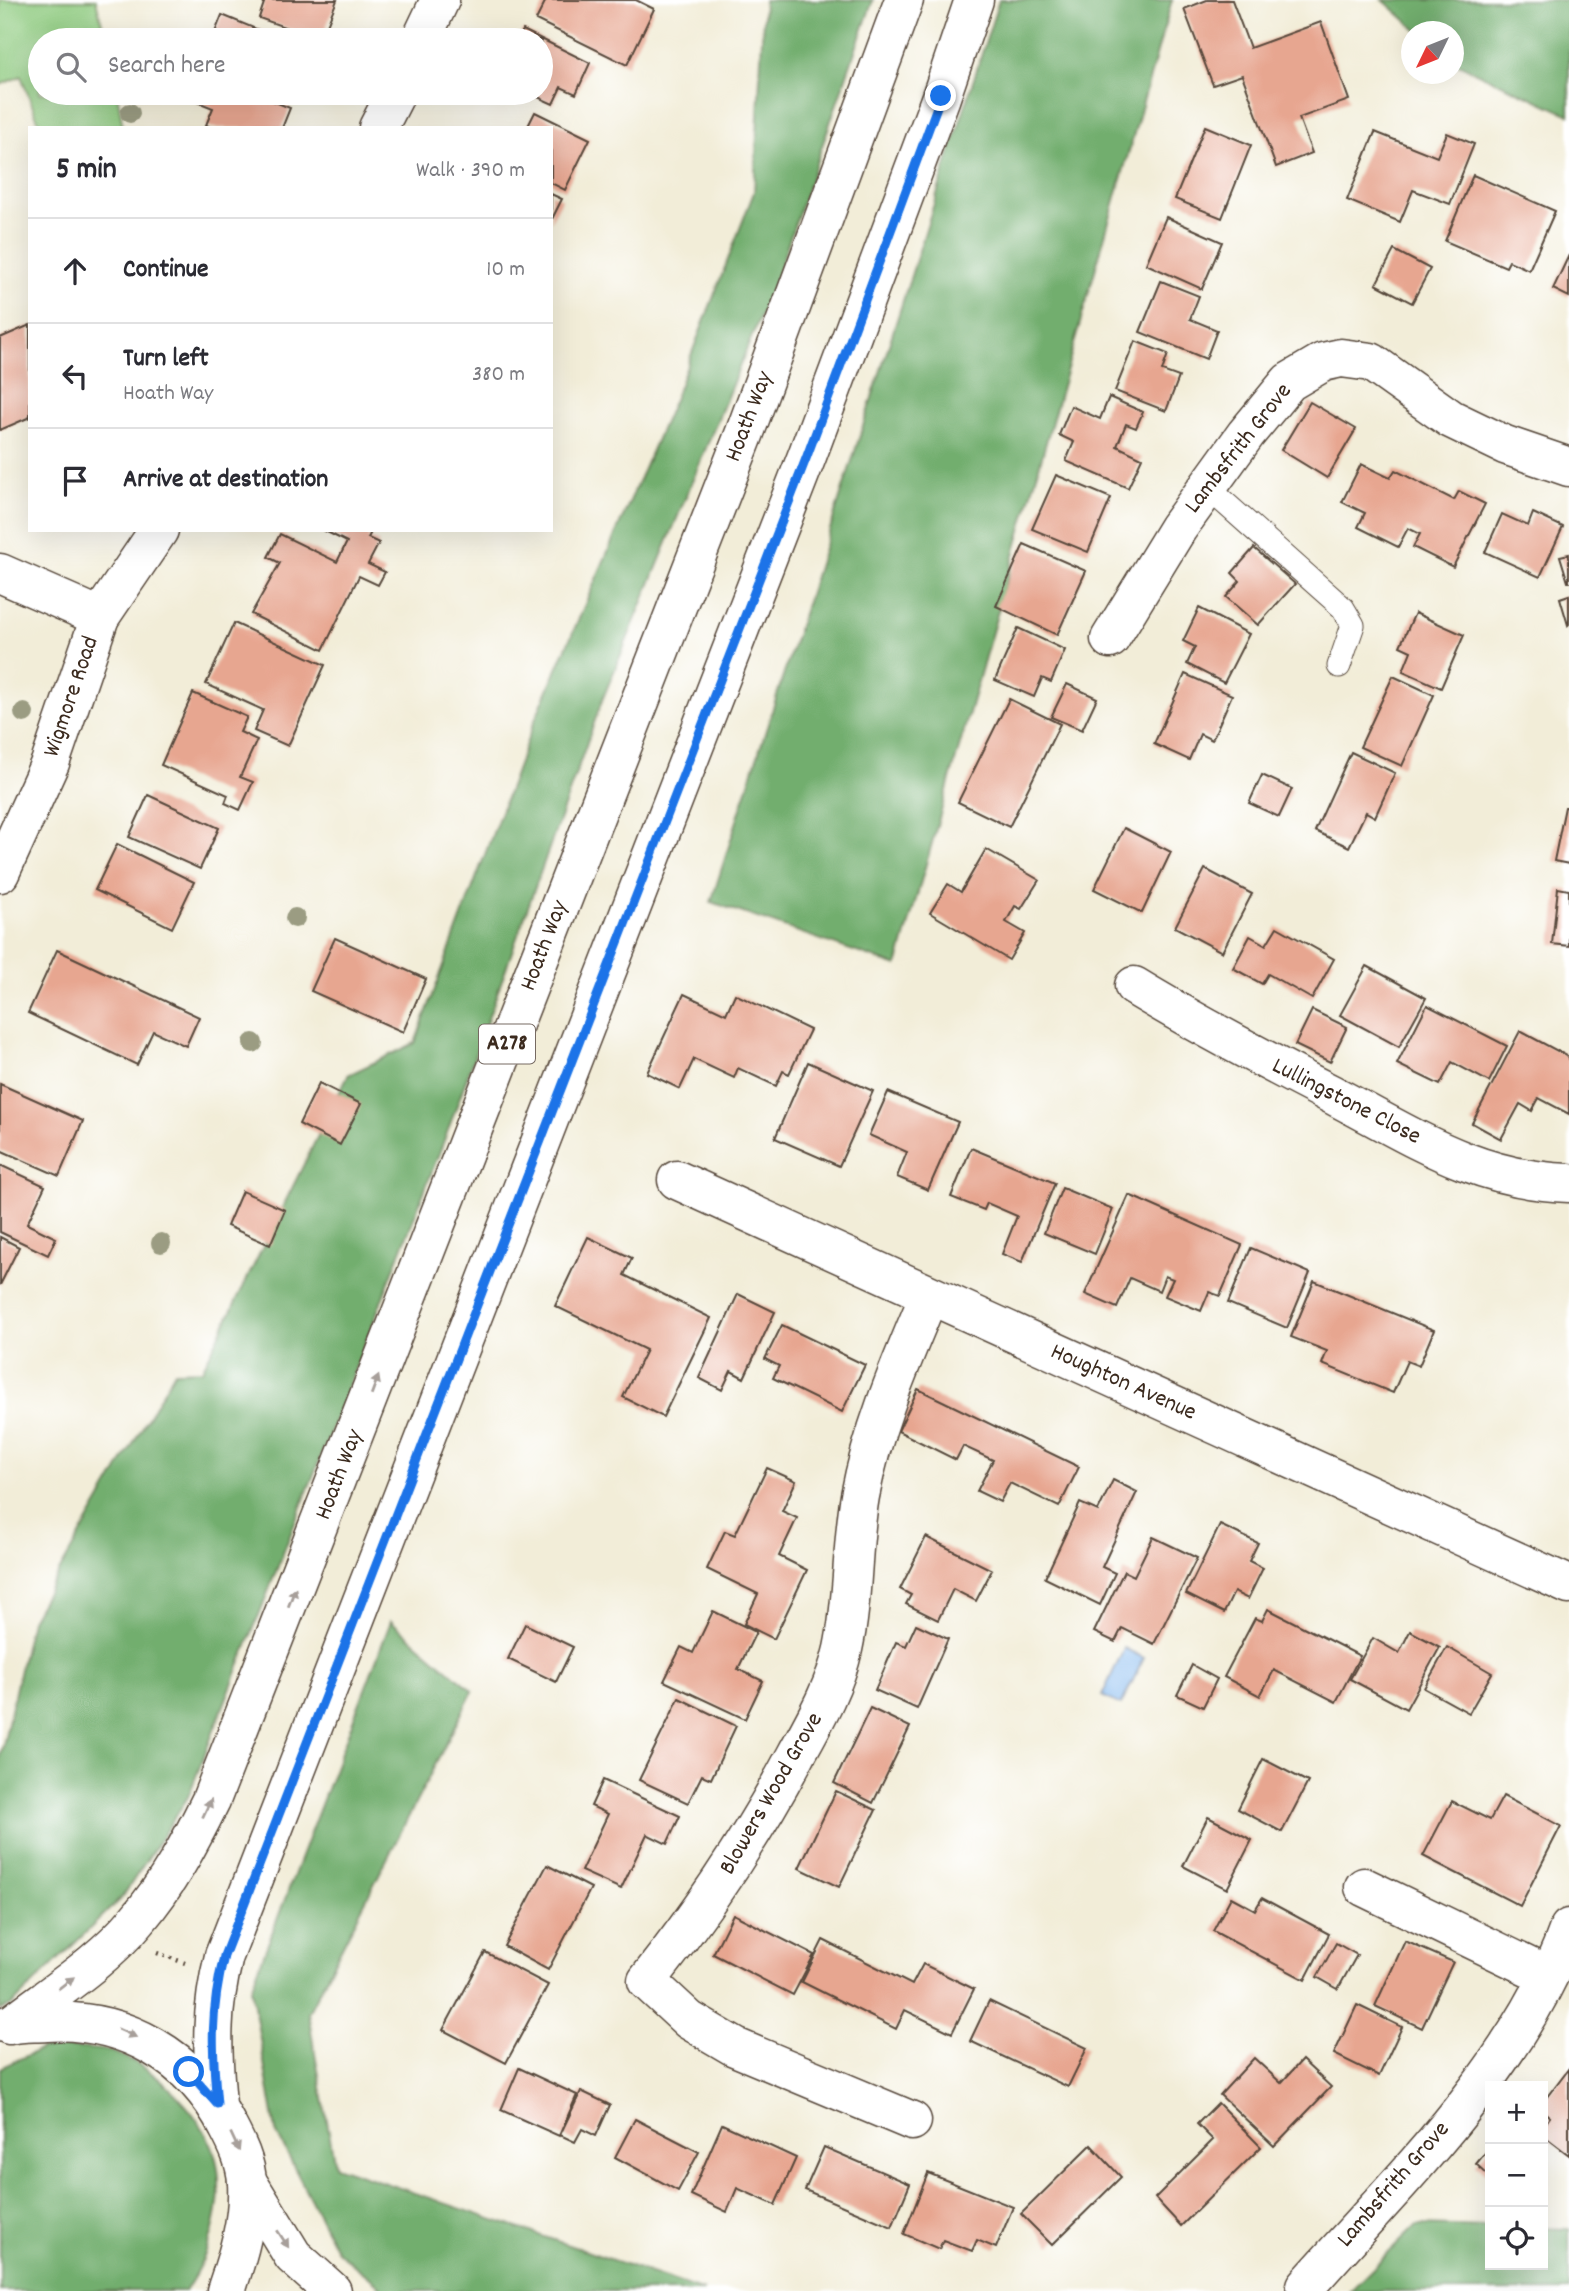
<!DOCTYPE html>
<html lang="en">
<head>
<meta charset="utf-8">
<style>
  :root { --surface:#fff; --page:#f7f7f7; --text:#2b2b33; --muted:#7c7c81; --line:#e1e1e2 }
  body { margin:0; font-family:Dekko,sans-serif; background:var(--page); color:var(--text) }
  .controls { position:absolute; right:21px; bottom:21px; display:grid; overflow:hidden; border-radius:0px; box-shadow:0 7px 28px #0002 }
  .controls button { width:63px; height:63px; display:grid; place-items:center; padding:0; border:0; border-bottom:2px solid var(--line); background:var(--surface); color:var(--text); font:35px sans-serif }
  .compass { position:absolute; left:1401px; top:21px; width:63px; height:63px; border-radius:50%; background:var(--surface); box-shadow:0 7px 28px #0002; rotate:227deg }
  .stop { position:absolute; width:21px; height:21px; margin:-16px; border:5px solid #1a73e8; border-radius:50%; background:#fff }
  .stop.end { background:#1a73e8; border-color:#fff; box-shadow:0 2px 7px #0008 }
  .list { margin:0; padding:0; list-style:none }
  h2 { display:flex; justify-content:space-between; align-items:center; height:91px; margin:0; padding:0 28px; font-size:30px }
  h2 small { font-size:23px; font-weight:400; color:var(--muted) }
  .list li { display:grid; grid-template-columns:46px 1fr auto; gap:21px; align-items:center; box-sizing:border-box; height:105px; padding:0 28px; border-top:2px solid var(--line) }
  .list b { display:block; font-size:26px; white-space:nowrap }
  .list p { margin:0; font-size:23px; white-space:nowrap; color:var(--muted) }
  .list em { font-size:23px; font-style:normal; color:var(--muted) }
  .icon { flex:none; width:38px; height:38px; fill:none; stroke:currentColor; stroke-width:2; stroke-linecap:round; stroke-linejoin:round }
  .map { position:relative; flex:none; width:1569px; height:2291px; overflow:hidden }
  .search { position:absolute; background:var(--surface); box-shadow:0 7px 28px #0002; left:28px; top:28px; width:525px; height:77px; display:flex; align-items:center; gap:18px; box-sizing:border-box; padding:0 24px; border-radius:38px; color:var(--muted); font-size:26px }
  .panel { position:absolute; background:var(--surface); box-shadow:0 7px 28px #0002; left:28px; top:126px; width:525px; height:406px; border-radius:0px }
  .map>svg:first-child { display:block }
</style>
</head>
<body>
<div class="map">
<svg width="1569" height="2291" viewBox="0 0 1569 2291">
  <rect width="100%" height="100%" fill="#fff"/>
  <filter id="ink" filterUnits="userSpaceOnUse"><feTurbulence type="fractalNoise" baseFrequency=".0143" numOctaves="2"/><feDisplacementMap in="SourceGraphic" scale="14" xChannelSelector="R" yChannelSelector="G"/><feConvolveMatrix kernelMatrix="1 2 1 2 8 2 1 2 1" color-interpolation-filters="sRGB"/></filter>
  <filter id="wash" filterUnits="userSpaceOnUse"><feTurbulence type="fractalNoise" baseFrequency=".00686" numOctaves="4" result="noise"/><feDisplacementMap in="SourceGraphic" scale="28" xChannelSelector="R" yChannelSelector="G"/><feGaussianBlur stdDeviation="1.57" result="paint"/><feColorMatrix in="noise" values="0 0 0 0 0 0 0 0 0 0 0 0 0 0 0 0 0 1.4 0 .05"/><feComposite in="paint" operator="in"/></filter>
  <g filter="url(#wash)">
    <rect width="100%" height="100%" fill="#f2edd8"/>
    <path fill="#8eca7f" stroke="#647a4e" stroke-width="2" d="M0 0H96L106 40H40V93H117L123 128H41L21 76 0 85Z"/>
    <g fill="#72ae6e" stroke="#566c46" stroke-width="2">
      <path d="M764 0H873L776 278 603 698 447 1133 188 1797 123 1896 11 2006 0 2010V1758L31 1620 175 1371 202 1370 348 1075 415 1043 536 717 673 402 754 192Z"/>
      <path d="M999 0H1172L897 966 711 902Z"/>
      <path d="M1383 0H1569V115L1454 62V32L1418 31Z"/>
      <path d="M391 1621 473 1691 308 2013 335 2166 704 2291H386L337 2251 276 2132 251 1988Z"/>
      <path d="M68 2047C82 2049 101 2048 115 2053 154 2067 198 2110 213 2149 229 2192 211 2255 185 2291H0V2068L41 2049Z"/>
      <path d="M1417 2225 1490 2227V2265H1543V2228L1569 2229V2291H1350Z"/>
    </g>
    <path fill="#7fb6ee" stroke="#5d7086" stroke-width="2" d="M1124 1648 1144 1658 1121 1705 1102 1696Z"/>
    <g id="blocks">
      <g fill="#e7a690">
        <path d="M265 0H337L321 40 259 18Z"/>
        <path d="M546 0H636L654 9 627 65 536 20Z"/>
        <path d="M1207 0H1232L1250 48 1321 22 1349 100 1299 118 1312 153 1276 167 1242 75 1213 85 1184 9Z"/>
        <path d="M222 15 283 40H212Z"/>
        <path d="M523 30 590 63 576 94 561 87 553 104 529 93H541V40H518Z"/>
        <path d="M185 93H253L290 108 282 128H212L206 125 213 108 183 96Z"/>
        <path d="M535 112 590 139 565 190 551 183V128H527Z"/>
        <path d="M1205 126 1251 145 1222 218 1175 199Z"/>
        <path d="M1375 132 1437 157 1447 133 1474 144 1450 204 1413 190 1400 222 1347 200Z"/>
        <path d="M1473 175 1555 211 1529 270 1509 261 1506 267 1445 241Z"/>
        <path d="M551 194 562 199 551 221Z"/>
        <path d="M1166 217 1222 242 1202 289 1146 264Z"/>
        <path d="M1394 250 1430 269 1412 303 1376 284Z"/>
        <path d="M1569 255V297L1553 289Z"/>
        <path d="M1161 281 1199 296 1190 319 1217 330 1206 359 1140 332Z"/>
        <path d="M30 325V417L0 430V338Z"/>
        <path d="M1135 341 1168 354 1162 371 1179 377 1166 411 1115 391Z"/>
        <path d="M1109 397 1143 412 1136 428 1126 424 1117 446 1142 458 1128 488 1066 461 1074 442 1059 435 1071 406 1100 419Z"/>
        <path d="M1310 402 1356 429 1327 478 1281 450Z"/>
        <path d="M1361 464 1390 478 1395 470 1454 500 1459 491 1485 504 1453 567 1413 547 1420 534 1408 528 1398 547 1358 527 1365 513 1342 502Z"/>
        <path d="M1056 475 1111 498 1088 552 1032 529Z"/>
        <path d="M1533 513 1563 527 1540 577 1485 552 1502 514 1528 526Z"/>
        <path d="M323 530H372L368 538 379 543 368 564 385 572 378 585 359 576 323 650 251 614 280 563 268 557 280 534 337 562 347 542Z"/>
        <path d="M1024 544 1086 571 1057 635 996 606Z"/>
        <path d="M1254 548 1295 584 1258 625 1226 597 1240 581 1232 573Z"/>
        <path d="M1569 554V582H1568L1560 556Z"/>
        <path d="M1569 595V624L1568 625 1560 598Z"/>
        <path d="M1199 608 1249 634 1224 683 1187 664 1195 647 1183 641Z"/>
        <path d="M1415 613 1464 635 1441 688 1403 671 1411 651 1400 646Z"/>
        <path d="M234 623 325 665 288 746 254 731 263 710 206 684Z"/>
        <path d="M1018 628 1065 650 1051 682 1042 678 1034 697 995 680Z"/>
        <path d="M1185 674 1232 695 1212 740 1200 734 1189 760 1154 744Z"/>
        <path d="M1393 676 1434 695 1402 766 1360 747Z"/>
        <path d="M1067 684 1097 698 1082 730 1051 717Z"/>
        <path d="M193 693 247 717 240 732 257 740 240 777 253 782 240 810 225 803 228 795 161 765Z"/>
        <path d="M1009 699 1060 724 1009 827 958 802Z"/>
        <path d="M1351 752 1395 773 1375 817 1366 812 1349 847 1315 831Z"/>
        <path d="M1262 775 1292 789 1279 817 1249 803Z"/>
        <path d="M148 795 219 828 200 869 129 837Z"/>
        <path d="M1565 807H1569V864L1554 861Z"/>
        <path d="M1124 828 1171 852 1142 913 1094 889Z"/>
        <path d="M117 844 194 882 172 928 95 890Z"/>
        <path d="M986 849 1039 880 1021 909 1015 906 1006 922 1025 933 1009 960 930 913 948 884 961 892Z"/>
        <path d="M1205 869 1252 894 1222 952 1175 927Z"/>
        <path d="M1558 888 1569 890V946L1552 944Z"/>
        <path d="M1277 927 1334 959 1312 999 1268 974 1262 984 1233 968 1250 936 1266 945Z"/>
        <path d="M335 938 426 979 403 1032 311 991Z"/>
        <path d="M57 950 199 1017 186 1046 153 1031 137 1065 28 1013Z"/>
        <path d="M1367 966 1426 998 1399 1047 1340 1015Z"/>
        <path d="M684 994 726 1014 735 994 810 1030 789 1074 783 1071 776 1086 738 1068 734 1078 694 1059 680 1089 647 1073Z"/>
        <path d="M1427 1005 1507 1046 1489 1082 1452 1062 1440 1085 1397 1064Z"/>
        <path d="M1312 1010 1347 1027 1330 1062 1295 1045Z"/>
        <path d="M1520 1031 1569 1057V1114L1539 1098 1532 1111 1520 1104 1501 1139 1472 1123Z"/>
        <path d="M808 1062 873 1091 839 1166 775 1138Z"/>
        <path d="M319 1083 361 1104 340 1145 299 1124Z"/>
        <path d="M0 1084 83 1121 59 1176 0 1150Z"/>
        <path d="M888 1092 958 1122 928 1190 897 1177 907 1152 869 1135Z"/>
        <path d="M971 1148 1055 1183 1022 1262 1002 1254 1017 1216 987 1203 984 1210 951 1197Z"/>
        <path d="M0 1165 45 1186 27 1224 56 1238 48 1255 0 1232Z"/>
        <path d="M1062 1188 1113 1209 1095 1254 1044 1233Z"/>
        <path d="M242 1191 285 1210 270 1245 227 1226Z"/>
        <path d="M1129 1195 1242 1245 1220 1296 1209 1292 1201 1311 1165 1296 1173 1279 1165 1276 1159 1291 1130 1278 1117 1308 1085 1294Z"/>
        <path d="M0 1237 19 1247 0 1285Z"/>
        <path d="M588 1237 632 1258 624 1275 711 1318 663 1417 623 1397 646 1350 555 1306Z"/>
        <path d="M1251 1248 1310 1273 1287 1328 1228 1303Z"/>
        <path d="M1314 1281 1434 1330 1419 1366 1407 1361 1393 1393 1322 1364 1327 1351 1291 1337Z"/>
        <path d="M738 1294 775 1312 744 1378 731 1371 722 1390 699 1378Z"/>
        <path d="M782 1325 865 1365 842 1412 773 1378 779 1366 765 1359Z"/>
        <path d="M918 1389 1079 1467 1059 1507 1010 1483 1000 1502 977 1491 993 1460 963 1446 956 1460 898 1431Z"/>
        <path d="M767 1468 796 1481 782 1511 797 1518 779 1556 807 1570 774 1639 744 1624 758 1594 707 1569 725 1531 735 1535Z"/>
        <path d="M1113 1480 1137 1492 1102 1567 1115 1573 1100 1605 1045 1578 1080 1503 1098 1511Z"/>
        <path d="M1220 1525 1258 1543 1249 1561 1263 1568 1248 1599 1234 1592 1224 1613 1186 1594Z"/>
        <path d="M926 1537 992 1570 976 1601 953 1589 938 1620 906 1604 911 1595 900 1589Z"/>
        <path d="M1153 1537 1197 1558 1154 1644 1122 1628 1115 1642 1094 1632 1124 1571 1134 1576Z"/>
        <path d="M1268 1609 1360 1656 1336 1702 1274 1670 1260 1696 1224 1677 1255 1618 1262 1621Z"/>
        <path d="M713 1611 756 1632 738 1669 763 1681 745 1719 664 1681 681 1647 693 1653Z"/>
        <path d="M525 1624 573 1647 556 1682 508 1659Z"/>
        <path d="M916 1624 948 1639 917 1709 875 1690 896 1642 906 1646Z"/>
        <path d="M1410 1631 1440 1647 1406 1709 1350 1679 1373 1638 1399 1653Z"/>
        <path d="M1447 1647 1492 1673 1469 1713 1424 1688Z"/>
        <path d="M1192 1665 1217 1679 1203 1707 1177 1695Z"/>
        <path d="M679 1698 736 1726 711 1779 702 1775 688 1803 639 1780Z"/>
        <path d="M870 1708 910 1727 873 1803 834 1783Z"/>
        <path d="M1263 1759 1308 1782 1282 1832 1238 1809Z"/>
        <path d="M603 1780 680 1816 667 1844 647 1834 621 1889 581 1871 608 1814 591 1806Z"/>
        <path d="M836 1791 876 1810 839 1887 799 1868Z"/>
        <path d="M1503 1796 1561 1826 1520 1906 1423 1856 1452 1801 1490 1820Z"/>
        <path d="M1208 1817 1252 1840 1227 1889 1183 1866Z"/>
        <path d="M547 1865 591 1888 548 1970 504 1946Z"/>
        <path d="M1231 1897 1255 1910 1262 1898 1329 1934 1305 1980 1213 1931Z"/>
        <path d="M733 1914 814 1955 793 1995 713 1954Z"/>
        <path d="M823 1940 912 1985 923 1964 974 1989 952 2033 905 2010 896 2029 802 1982Z"/>
        <path d="M1405 1941 1453 1962 1422 2028 1375 2006Z"/>
        <path d="M1336 1943 1357 1955 1338 1989 1317 1977Z"/>
        <path d="M485 1952 548 1985 506 2063 443 2030Z"/>
        <path d="M989 2001 1087 2048 1068 2087 970 2041Z"/>
        <path d="M1357 2005 1402 2027 1379 2076 1334 2054Z"/>
        <path d="M1254 2058 1281 2083 1302 2060 1331 2087 1274 2146 1220 2095Z"/>
        <path d="M519 2068 577 2095 559 2136 501 2110Z"/>
        <path d="M1569 2068V2155L1543 2135V2127L1550 2117 1543 2111V2102Z"/>
        <path d="M581 2091 610 2105 596 2136 582 2129 575 2142 560 2135Z"/>
        <path d="M1218 2103 1261 2147 1181 2226 1155 2198 1213 2140 1197 2124Z"/>
        <path d="M635 2119 699 2152 678 2191 615 2157Z"/>
        <path d="M722 2124 796 2158 775 2205 737 2188 727 2212 691 2195Z"/>
        <path d="M1091 2145 1121 2177 1052 2245 1021 2214Z"/>
        <path d="M824 2147 910 2184 892 2227 805 2190Z"/>
        <path d="M1490 2147V2177L1476 2164Z"/>
        <path d="M928 2173 1013 2207 996 2248 977 2240 972 2251 943 2240 939 2249 904 2234Z"/>
      </g>
    </g>
  </g>
  <g filter="url(#ink)">
    <use href="#blocks" fill-opacity="0" stroke="#56473a" stroke-width="2"/>
    <g fill="none" stroke-linecap="round" stroke-linejoin="round">
      <defs>
        <path id="service" d="M1207 487 1343 608 1353 625 1339 666"/>
        <g id="minor">
          <path d="M0 573 100 617"/>
          <path d="M1110 639 1178 528 1246 434 1289 382 1323 362 1341 358 1371 362 1451 419 1505 445 1569 467"/>
          <path d="M1134 986C1198 1025 1265 1060 1331 1094 1412 1136 1475 1180 1569 1183"/>
          <path d="M677 1180 1569 1585"/>
          <path d="M1364 1887 1548 1976"/>
          <path d="M912 2121 735 2047 689 2020 647 1981C704 1909 753 1836 796 1755 814 1722 835 1686 843 1649 854 1599 851 1546 860 1496 873 1426 902 1361 929 1296"/>
          <path d="M1306 2286C1400 2180 1521 2064 1569 1928"/>
        </g>
        <g id="tertiary">
          <path d="M421 40 440 0"/>
          <path d="M378 128 396 93"/>
          <path d="M0 873 50 763 100 617 159 530"/>
          <path d="M247 2181 293 2256 332 2291"/>
        </g>
        <g id="primary">
          <path d="M12 2024C54 1992 103 1961 137 1920 168 1884 190 1843 211 1800L744 435 904 0"/>
          <path d="M9 2025C21 2022 34 2023 46 2022 124 2017 193 2057 228 2127 237 2144 246 2162 247 2182 249 2220 238 2256 226 2291"/>
          <path d="M217 2104C212 2048 210 2012 224 1956L807 456 941 97 974 0"/>
        </g>
      </defs>
      <use href="#service" stroke="#56473a" stroke-width="25"/>
      <use href="#minor" stroke="#56473a" stroke-width="41"/>
      <use href="#tertiary" stroke="#56473a" stroke-width="41"/>
      <use href="#primary" stroke="#56473a" stroke-width="41"/>
      <path stroke="#56473a" stroke-width="4.5" stroke-dasharray="2 5" stroke-linecap="butt" d="M157 1953 185 1963"/>
      <use href="#service" stroke="#fff" stroke-width="23"/>
      <use href="#minor" stroke="#fff" stroke-width="38"/>
      <use href="#tertiary" stroke="#fff" stroke-width="38"/>
      <use href="#primary" stroke="#fff" stroke-width="38"/>
    </g>
    <g fill="#9b9c82">
      <circle cx="130" cy="113" r="10"/>
      <circle cx="24" cy="713" r="10"/>
      <circle cx="295" cy="918" r="10"/>
      <circle cx="253" cy="1043" r="10"/>
      <circle cx="161" cy="1243" r="10"/>
    </g>
    <defs><path id="oneway-solid" d="M-6-.8H1V-3.2L6.5 0L1 3.2V.8H-6Z" transform="scale(1.75)"/></defs>
    <g fill="#a79f9a">
      <use href="#oneway-solid" transform="translate(375 1385) rotate(-69)"/>
      <use href="#oneway-solid" transform="translate(292 1597) rotate(-69)"/>
      <use href="#oneway-solid" transform="translate(207 1808) rotate(-65)"/>
      <use href="#oneway-solid" transform="translate(66 1983) rotate(-37)"/>
      <use href="#oneway-solid" transform="translate(127 2033) rotate(24)"/>
      <use href="#oneway-solid" transform="translate(235 2142) rotate(65)"/>
      <use href="#oneway-solid" transform="translate(283 2239) rotate(57)"/>
    </g>
  </g>
  <g fill="none" stroke-linecap="round" stroke-linejoin="round" filter="url(#ink)">
    <path stroke="#1a73e8" stroke-width="9" d="M189 2072 217 2104C212 2049 210 2012 224 1956L807 456 941 96"/>
  </g>
  <g text-anchor="middle" dominant-baseline="central" stroke-width="6" stroke-linejoin="round" paint-order="stroke">
    <rect fill="#fff" stroke="#766a62" stroke-width="2" x="479" y="1024.5" width="56" height="39" rx="5"/>
    <g font-size="23" font-weight="bold" fill="#3b2a1e">
      <text x="507" y="1044">A278</text>
    </g>
    <g font-size="24" fill="#3b2a1e" stroke="#fff">
      <text transform="translate(750 417) rotate(-69)">Hoath Way</text>
      <text transform="translate(1239 449) rotate(-52)">Lambsfrith Grove</text>
      <text transform="translate(72 697) rotate(-71)">Wigmore Road</text>
      <text transform="translate(545 946) rotate(-69)">Hoath Way</text>
      <text transform="translate(1346 1102) rotate(27)">Lullingstone Close</text>
      <text transform="translate(1123 1383) rotate(24)">Houghton Avenue</text>
      <text transform="translate(340 1475) rotate(-69)">Hoath Way</text>
      <text transform="translate(772 1794) rotate(-60)">Blowers Wood Grove</text>
      <text transform="translate(1394 2185) rotate(-49)">Lambsfrith Grove</text>
    </g>
  </g>
</svg>
<div class="controls">
<button>+</button>
<button>−</button>
<button><svg class="icon" aria-label="locate" viewBox="0 0 24 24"><circle cx="12" cy="12" r="6"/><path d="M12 2v4M12 18v4M2 12h4M18 12h4"/></svg></button>
</div>
<svg class="compass" viewBox="-18 -18 36 36"><path d="M0-13l5 13h-10z" fill="#e53935"/><path d="M0 13l5-13h-10z" fill="#7c7c81"/></svg>
<div class="stop" style="left:189px;top:2072px"></div>
<div class="stop end" style="left:941px;top:96px"></div>
<div class="search"><svg class="icon" aria-label="search" viewBox="0 0 24 24"><circle cx="10" cy="10" r="6"/><path d="M15 15l6 6"/></svg>Search here</div>
<section class="panel">
<h2>5 min<small>Walk · 390 m</small></h2>
<ul class="list">
<li><svg class="icon" aria-label="ahead" viewBox="0 0 24 24"><path d="M12 20V5M6 11l6-6 6 6"/></svg><div><b>Continue</b></div><em>10 m</em></li>
<li><svg class="icon" aria-label="left" viewBox="0 0 24 24"><path d="M17 20v-9H6M10 6l-5 5 5 5"/></svg><div><b>Turn left</b><p>Hoath Way</p></div><em>380 m</em></li>
<li><svg class="icon" aria-label="arrive" viewBox="0 0 24 24"><path d="M6 21V4h12l-3 4 3 4H6"/></svg><div><b>Arrive at destination</b></div></li>
</ul>
</section>
</div>
</body>
</html>
